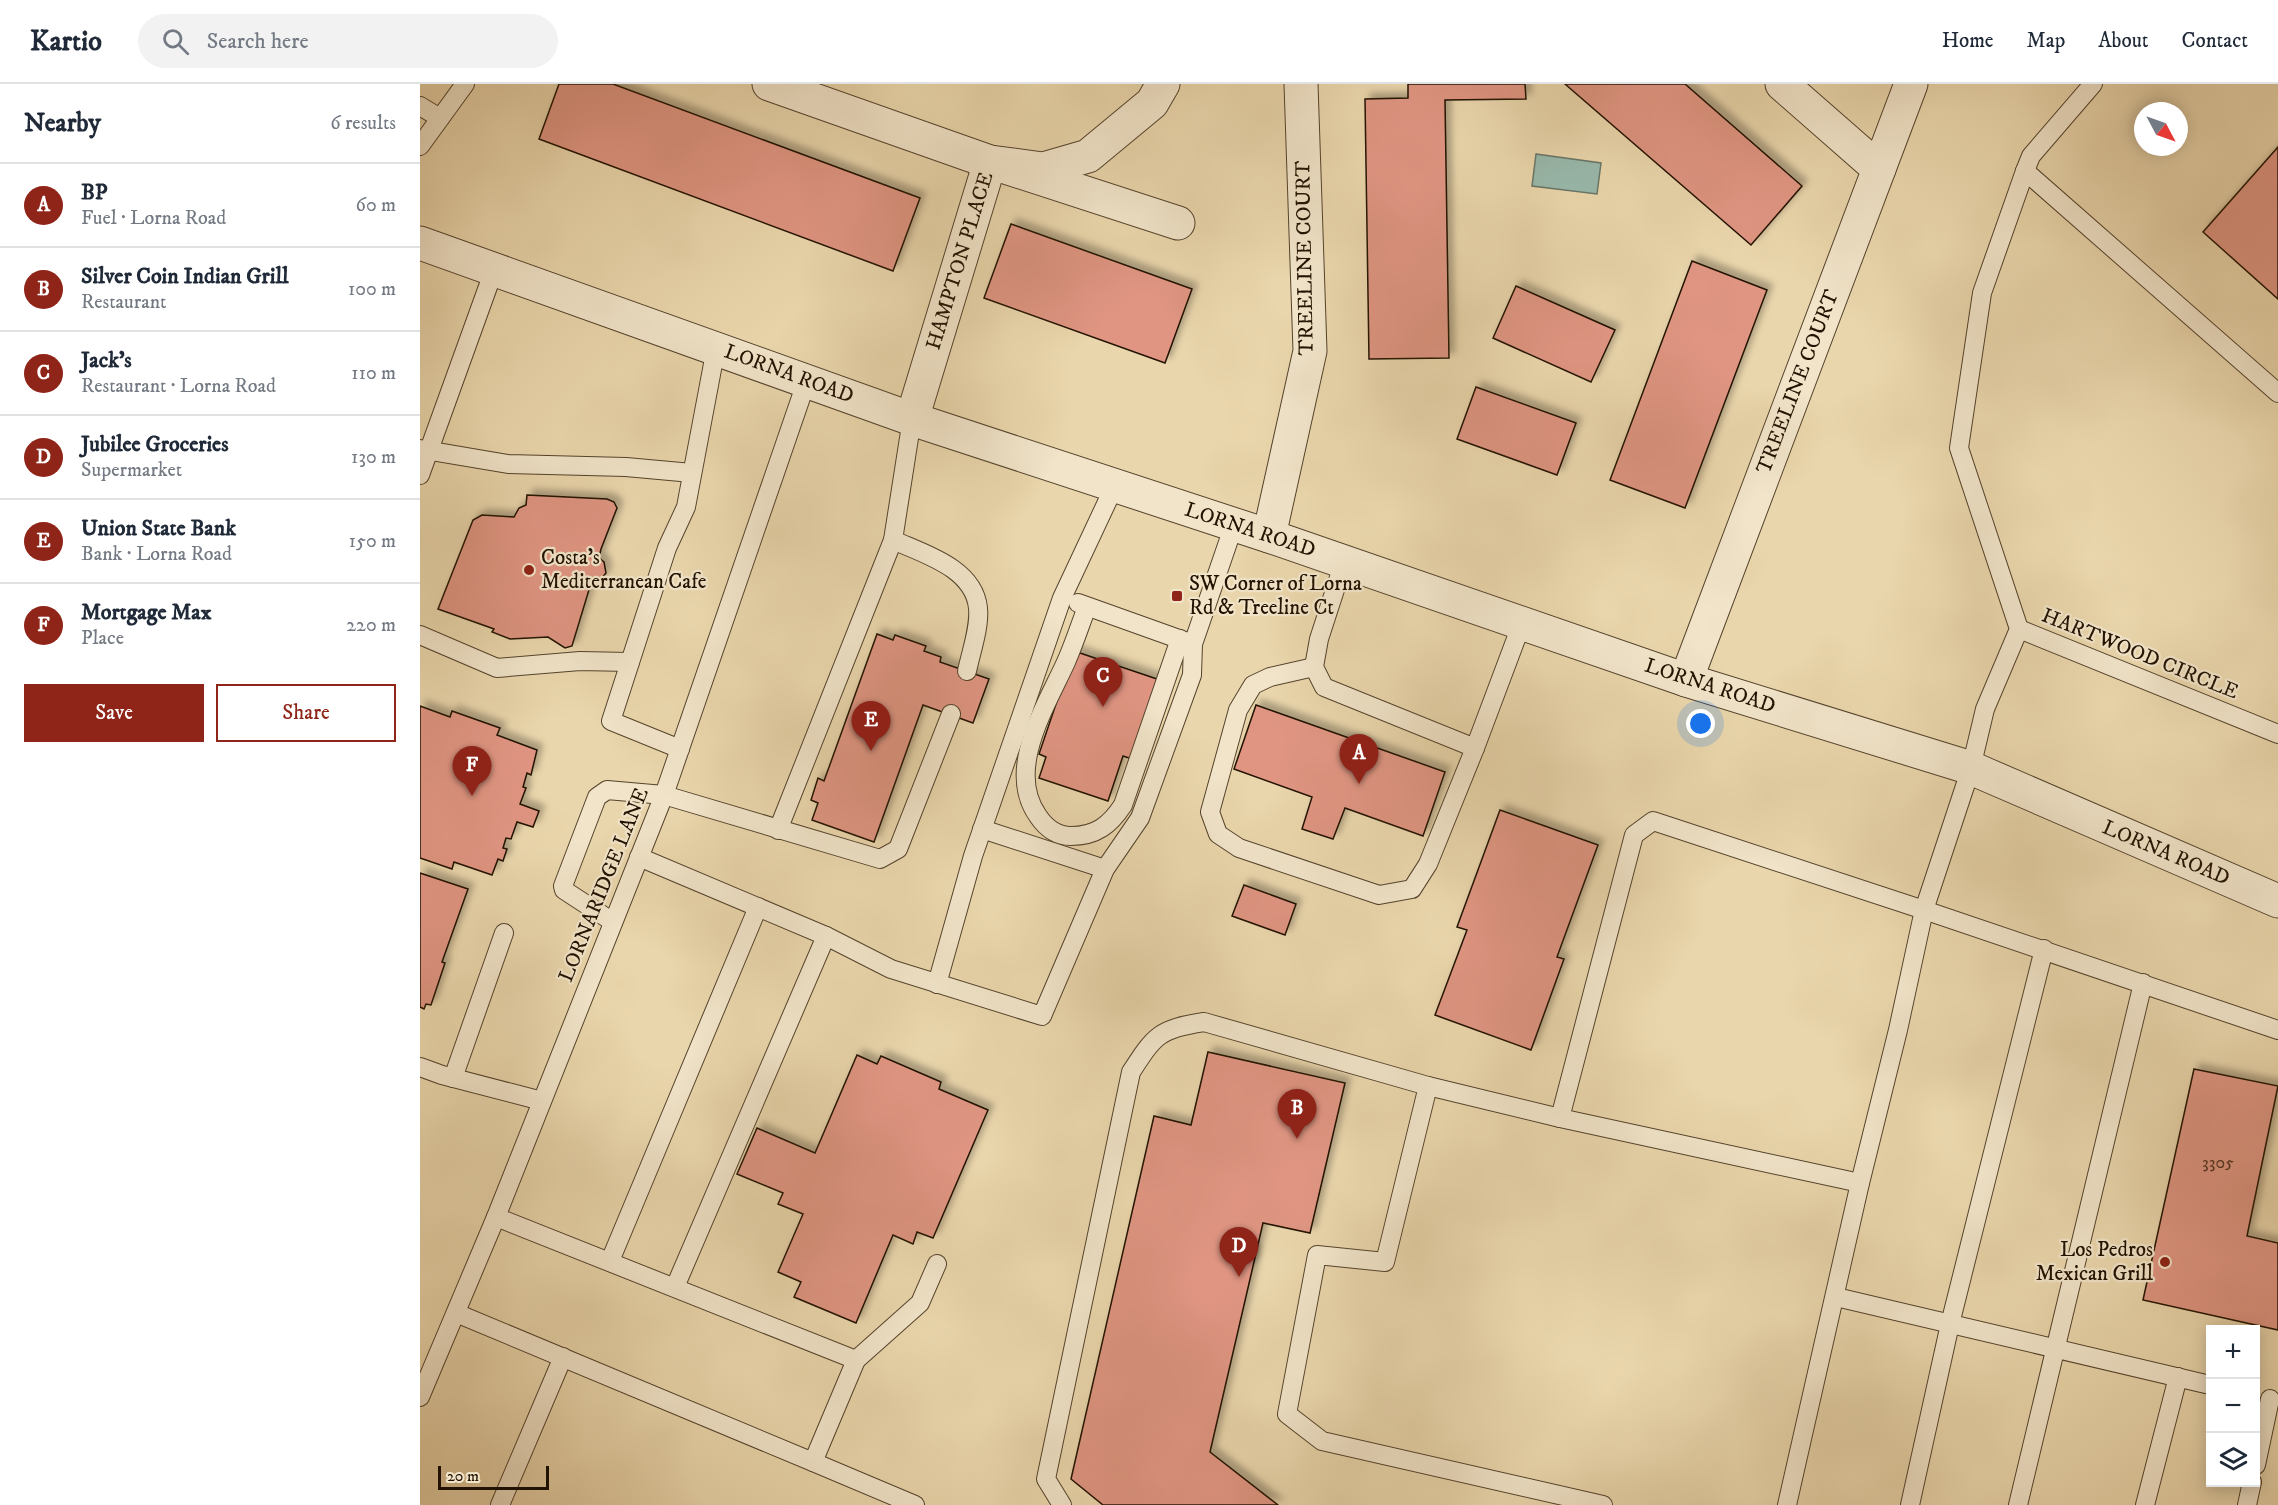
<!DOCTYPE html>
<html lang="en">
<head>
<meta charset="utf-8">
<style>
  :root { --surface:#fff; --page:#f2f2f3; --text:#1f2937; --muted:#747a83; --line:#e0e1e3; --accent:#8f2418 }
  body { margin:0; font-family:"IM FELL DW Pica",serif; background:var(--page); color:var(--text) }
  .controls { position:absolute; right:18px; bottom:18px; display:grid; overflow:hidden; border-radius:0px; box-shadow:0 3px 15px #0003 }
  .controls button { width:54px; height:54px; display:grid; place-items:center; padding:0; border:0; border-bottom:2px solid var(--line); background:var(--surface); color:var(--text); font:30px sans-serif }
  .compass { position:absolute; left:1714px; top:18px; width:54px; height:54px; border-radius:50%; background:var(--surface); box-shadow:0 3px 15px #0003; rotate:131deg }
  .scale { position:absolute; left:18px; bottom:15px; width:111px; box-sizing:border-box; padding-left:6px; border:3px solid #221201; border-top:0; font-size:16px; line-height:21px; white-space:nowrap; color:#221201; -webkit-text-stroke:4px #f1e4c9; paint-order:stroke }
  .you { position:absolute; left:1281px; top:640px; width:21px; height:21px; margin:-15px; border:4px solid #fff; border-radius:50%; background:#1a73e8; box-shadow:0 0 0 9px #1a73e833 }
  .badge { display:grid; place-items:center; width:39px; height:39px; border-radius:50%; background:var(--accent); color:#fff; font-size:20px; font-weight:700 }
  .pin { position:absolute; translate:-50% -50px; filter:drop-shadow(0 2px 3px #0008) }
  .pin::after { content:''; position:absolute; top:32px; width:21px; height:18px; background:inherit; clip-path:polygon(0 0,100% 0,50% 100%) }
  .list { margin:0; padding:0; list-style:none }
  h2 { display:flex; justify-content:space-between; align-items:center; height:78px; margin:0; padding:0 24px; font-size:26px }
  h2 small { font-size:20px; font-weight:400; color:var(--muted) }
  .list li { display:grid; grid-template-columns:39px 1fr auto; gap:18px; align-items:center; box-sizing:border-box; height:84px; padding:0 24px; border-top:2px solid var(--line) }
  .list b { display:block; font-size:22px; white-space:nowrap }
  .list p { margin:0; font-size:20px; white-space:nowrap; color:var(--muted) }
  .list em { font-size:20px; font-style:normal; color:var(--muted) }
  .actions { display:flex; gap:12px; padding:18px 24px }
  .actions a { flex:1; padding:14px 0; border:2px solid var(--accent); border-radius:0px; text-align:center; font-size:21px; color:var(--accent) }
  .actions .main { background:var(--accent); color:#fff }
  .icon { flex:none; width:33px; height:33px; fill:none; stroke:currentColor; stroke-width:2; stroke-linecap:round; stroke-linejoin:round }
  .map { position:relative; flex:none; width:1858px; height:1421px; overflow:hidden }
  header { display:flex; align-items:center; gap:36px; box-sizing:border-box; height:84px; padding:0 30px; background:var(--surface); border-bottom:2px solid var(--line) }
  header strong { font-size:28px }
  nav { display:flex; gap:33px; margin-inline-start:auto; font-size:21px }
  .search { width:420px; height:54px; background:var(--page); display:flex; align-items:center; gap:15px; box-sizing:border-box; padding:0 21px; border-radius:33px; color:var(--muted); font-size:22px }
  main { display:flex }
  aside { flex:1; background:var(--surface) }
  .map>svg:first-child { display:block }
</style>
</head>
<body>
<header>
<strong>Kartio</strong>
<div class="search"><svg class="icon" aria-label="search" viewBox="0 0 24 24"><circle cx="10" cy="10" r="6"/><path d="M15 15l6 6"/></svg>Search here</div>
<nav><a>Home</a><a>Map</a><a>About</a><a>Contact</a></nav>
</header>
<main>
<aside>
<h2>Nearby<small>6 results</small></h2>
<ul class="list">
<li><span class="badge">A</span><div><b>BP</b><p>Fuel · Lorna Road</p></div><em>60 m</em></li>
<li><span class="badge">B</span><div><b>Silver Coin Indian Grill</b><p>Restaurant</p></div><em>100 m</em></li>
<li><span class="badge">C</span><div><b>Jack's</b><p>Restaurant · Lorna Road</p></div><em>110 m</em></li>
<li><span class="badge">D</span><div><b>Jubilee Groceries</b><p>Supermarket</p></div><em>130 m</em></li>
<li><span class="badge">E</span><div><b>Union State Bank</b><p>Bank · Lorna Road</p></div><em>150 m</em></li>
<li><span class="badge">F</span><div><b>Mortgage Max</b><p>Place</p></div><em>220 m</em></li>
</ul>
<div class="actions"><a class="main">Save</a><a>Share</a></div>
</aside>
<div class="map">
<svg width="1858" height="1421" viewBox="0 0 1858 1421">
  <defs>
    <filter id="shadow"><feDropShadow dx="5.5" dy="-5.5" stdDeviation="3" flood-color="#0004"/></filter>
  </defs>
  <rect width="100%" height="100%" fill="#ead6ac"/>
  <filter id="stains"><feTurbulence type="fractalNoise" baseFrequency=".00333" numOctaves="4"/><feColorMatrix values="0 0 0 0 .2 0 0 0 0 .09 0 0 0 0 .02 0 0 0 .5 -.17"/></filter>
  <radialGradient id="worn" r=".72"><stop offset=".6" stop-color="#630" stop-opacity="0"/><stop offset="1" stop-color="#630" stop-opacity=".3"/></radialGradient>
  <path fill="#98b9ac" stroke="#697668" stroke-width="1.5" d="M1116 70 1181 79 1177 110 1112 102Z"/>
  <g fill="#df9582" stroke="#221201" stroke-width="1.5" filter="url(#shadow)">
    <path d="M139 0H193L500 114 473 187 119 55Z"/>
    <path d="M988 0H1105L1106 15 1025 16 1029 274 949 275 945 15 988 14Z"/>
    <path d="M1145 0H1265L1382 102 1331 161Z"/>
    <path d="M1858 63V215L1783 148Z"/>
    <path d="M591 140 772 205 745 279 564 214Z"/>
    <path d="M1272 177 1347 206 1265 424 1190 396Z"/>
    <path d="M1096 202 1195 246 1171 298 1073 254Z"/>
    <path d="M1056 303 1156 339 1137 391 1037 355Z"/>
    <path d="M107 411 187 415 194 418 197 424 181 465 179 474 184 478 186 489 180 496 171 499 152 562 145 564 128 553 90 555 72 548 74 545 18 525 53 436 62 431 94 433 99 424 106 421Z"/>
    <path d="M457 550 473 556 475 551 506 562 504 567 521 573 520 578 569 595 553 639 503 621 454 758 392 736 398 719 391 716 398 694 404 697Z"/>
    <path d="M654 567 740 596 712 675 703 672 688 717 619 694 626 673 619 670Z"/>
    <path d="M836 621 1025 688 1003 752 925 724 913 755 882 745 892 713 814 685Z"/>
    <path d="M0 622 30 633 32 627 80 644 77 651 117 666 111 691 107 689 103 703 106 704 100 720 119 727 113 743 97 738 91 755 86 754 83 764 87 765 83 777 78 775 72 791 34 778 32 785 0 774Z"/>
    <path d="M1080 726 1178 761 1137 873 1144 875 1111 966 1015 931 1047 846 1037 843Z"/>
    <path d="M0 789 48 805 22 878 25 879 11 921 6 920 4 925 0 923Z"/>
    <path d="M824 801 876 820 865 851 812 832Z"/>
    <path d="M788 968 925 999 890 1149 843 1139 790 1368 858 1421H683L651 1395 734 1032 771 1041Z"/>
    <path d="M437 971 457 980 461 972 521 998 519 1005 568 1026 513 1154 497 1148 493 1160 473 1151 436 1239 374 1213 381 1198 358 1188 383 1130 358 1120 363 1109 317 1090 337 1044 395 1069Z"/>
    <path d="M1774 985 1858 1002 1827 1152 1858 1159V1246L1723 1216Z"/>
  </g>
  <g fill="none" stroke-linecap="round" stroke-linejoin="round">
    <defs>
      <g id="service">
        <path d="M0 22 20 34"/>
        <path d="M0 62 45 0"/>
        <path d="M1605 87 1858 309"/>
        <path d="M0 365 88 380 206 383 272 389"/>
        <path d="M0 391 74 186"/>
        <path d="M473 456C504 470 554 484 558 524 560 543 551 568 547 587"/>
        <path d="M924 478 899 555 894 583 904 603 1055 664 1102 539"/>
        <path d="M658 519 770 559"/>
        <path d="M667 523C660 541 654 560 646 578 626 622 585 686 618 732 626 744 637 752 651 752 676 752 690 741 703 721L760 555"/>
        <path d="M1599 545 1858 650"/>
        <path d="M0 551 77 584 160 577 210 578"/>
        <path d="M894 583 850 593 833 601 818 626 790 728 798 750 819 764 959 811 992 805 1008 780 1055 664"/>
        <path d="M260 665 191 637 247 464 266 423 296 264"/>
        <path d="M562 745 685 785"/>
        <path d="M358 746 473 456 492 335"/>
        <path d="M219 773 406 852 255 1203"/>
        <path d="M193 838 144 806 143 802 177 713 187 706 244 711 460 775 478 765 531 630"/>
        <path d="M406 852 471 885 622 932 685 785 720 734 772 591 773 560 814 441"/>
        <path d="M517 900 553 772 642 514 695 401"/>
        <path d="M0 983 22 991 122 1017"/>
        <path d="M33 994 84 849"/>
        <path d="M1140 1034 1214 751 1233 737 1504 826 1858 946"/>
        <path d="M76 1133 436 1276 500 1219 517 1180"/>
        <path d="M190 1177 338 823"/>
        <path d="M1416 1213 1790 1301"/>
        <path d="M36 1229 393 1378"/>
        <path d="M436 1276 393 1378 495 1421"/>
        <path d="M0 1313 76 1133 244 711 387 296"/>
        <path d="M1836 1381 1850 1315"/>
        <path d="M80 1421 143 1273"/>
        <path d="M642 1421 626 1395 711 988C735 951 739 945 784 938L1008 1002"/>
        <path d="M1183 1421 902 1357 867 1330 897 1171 965 1178 1008 1002 1140 1034 1440 1099 1478 946 1504 826 1551 684 1565 625 1599 545 1539 364 1562 209 1605 87 1611 72 1673 0"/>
        <path d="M1367 1421 1440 1099"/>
        <path d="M1490 1421 1530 1240 1624 865"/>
        <path d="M1598 1421 1723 899"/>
        <path d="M1725 1421 1758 1293"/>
        <path d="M1827 1421 1832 1398"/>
      </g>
      <g id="minor">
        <path d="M349 0 570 78 758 139"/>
        <path d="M1362 0 1459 85"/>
        <path d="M492 335 570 78 623 85 668 72 732 19 743 0"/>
        <path d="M849 452 890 267 881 0"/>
        <path d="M1266 596 1491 0"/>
      </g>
      <path id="tertiary" d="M0 159 492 335 849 452 1266 596 1551 684 1858 817"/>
    </defs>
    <use href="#service" stroke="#54432c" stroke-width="20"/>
    <use href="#minor" stroke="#54432c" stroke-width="35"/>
    <use href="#tertiary" stroke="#54432c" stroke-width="35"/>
    <use href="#service" stroke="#f1e4c9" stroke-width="18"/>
    <use href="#minor" stroke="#f1e4c9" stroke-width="33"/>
    <use href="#tertiary" stroke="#f1e4c9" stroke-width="33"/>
  </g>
  <g fill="#8f2418" stroke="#f1e4c9" stroke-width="2">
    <circle cx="109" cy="486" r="6"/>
    <rect x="751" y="506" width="12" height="12" rx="3"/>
    <circle cx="1745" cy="1178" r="6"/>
  </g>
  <g text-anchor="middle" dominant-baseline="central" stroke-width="4.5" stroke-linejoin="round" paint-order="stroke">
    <g font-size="18" fill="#513321">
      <text x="1798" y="1079">3305</text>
    </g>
    <g font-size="21" fill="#221201" stroke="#f1e4c9">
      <text transform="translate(885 174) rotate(-91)">TREELINE COURT</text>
      <text transform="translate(540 177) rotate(-73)">HAMPTON PLACE</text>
      <text transform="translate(369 290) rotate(20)">LORNA ROAD</text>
      <text transform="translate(1378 298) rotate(-69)">TREELINE COURT</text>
      <text transform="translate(830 446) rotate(18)">LORNA ROAD</text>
      <text transform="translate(1720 570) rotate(22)">HARTWOOD CIRCLE</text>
      <text transform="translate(1290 602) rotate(18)">LORNA ROAD</text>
      <text transform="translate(1746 769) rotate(23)">LORNA ROAD</text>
      <text transform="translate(184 801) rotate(-68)">LORNARIDGE LANE</text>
    </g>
    <g font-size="21" fill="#221201" stroke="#f1e4c9" text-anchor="start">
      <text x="121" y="474">Costa's<tspan x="121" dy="24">Mediterranean Cafe</tspan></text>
      <text x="769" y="500">SW Corner of Lorna<tspan x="769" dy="24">Rd &amp; Treeline Ct</tspan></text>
      <text x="1733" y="1166" text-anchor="end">Los Pedros<tspan x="1733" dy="24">Mexican Grill</tspan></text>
    </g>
  </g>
  <rect width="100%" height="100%" filter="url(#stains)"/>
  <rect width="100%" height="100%" fill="url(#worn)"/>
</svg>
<div class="controls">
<button>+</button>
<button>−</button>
<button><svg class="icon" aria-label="layers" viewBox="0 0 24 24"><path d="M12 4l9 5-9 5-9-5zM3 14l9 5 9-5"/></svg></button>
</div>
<svg class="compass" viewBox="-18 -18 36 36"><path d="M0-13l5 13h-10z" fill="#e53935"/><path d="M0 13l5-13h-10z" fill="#747a83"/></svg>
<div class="scale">20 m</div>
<div class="you"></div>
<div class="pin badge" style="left:939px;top:700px">A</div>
<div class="pin badge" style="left:877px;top:1055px">B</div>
<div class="pin badge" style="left:683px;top:623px">C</div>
<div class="pin badge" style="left:819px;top:1193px">D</div>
<div class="pin badge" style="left:451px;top:667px">E</div>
<div class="pin badge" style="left:52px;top:712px">F</div>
</div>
</main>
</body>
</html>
